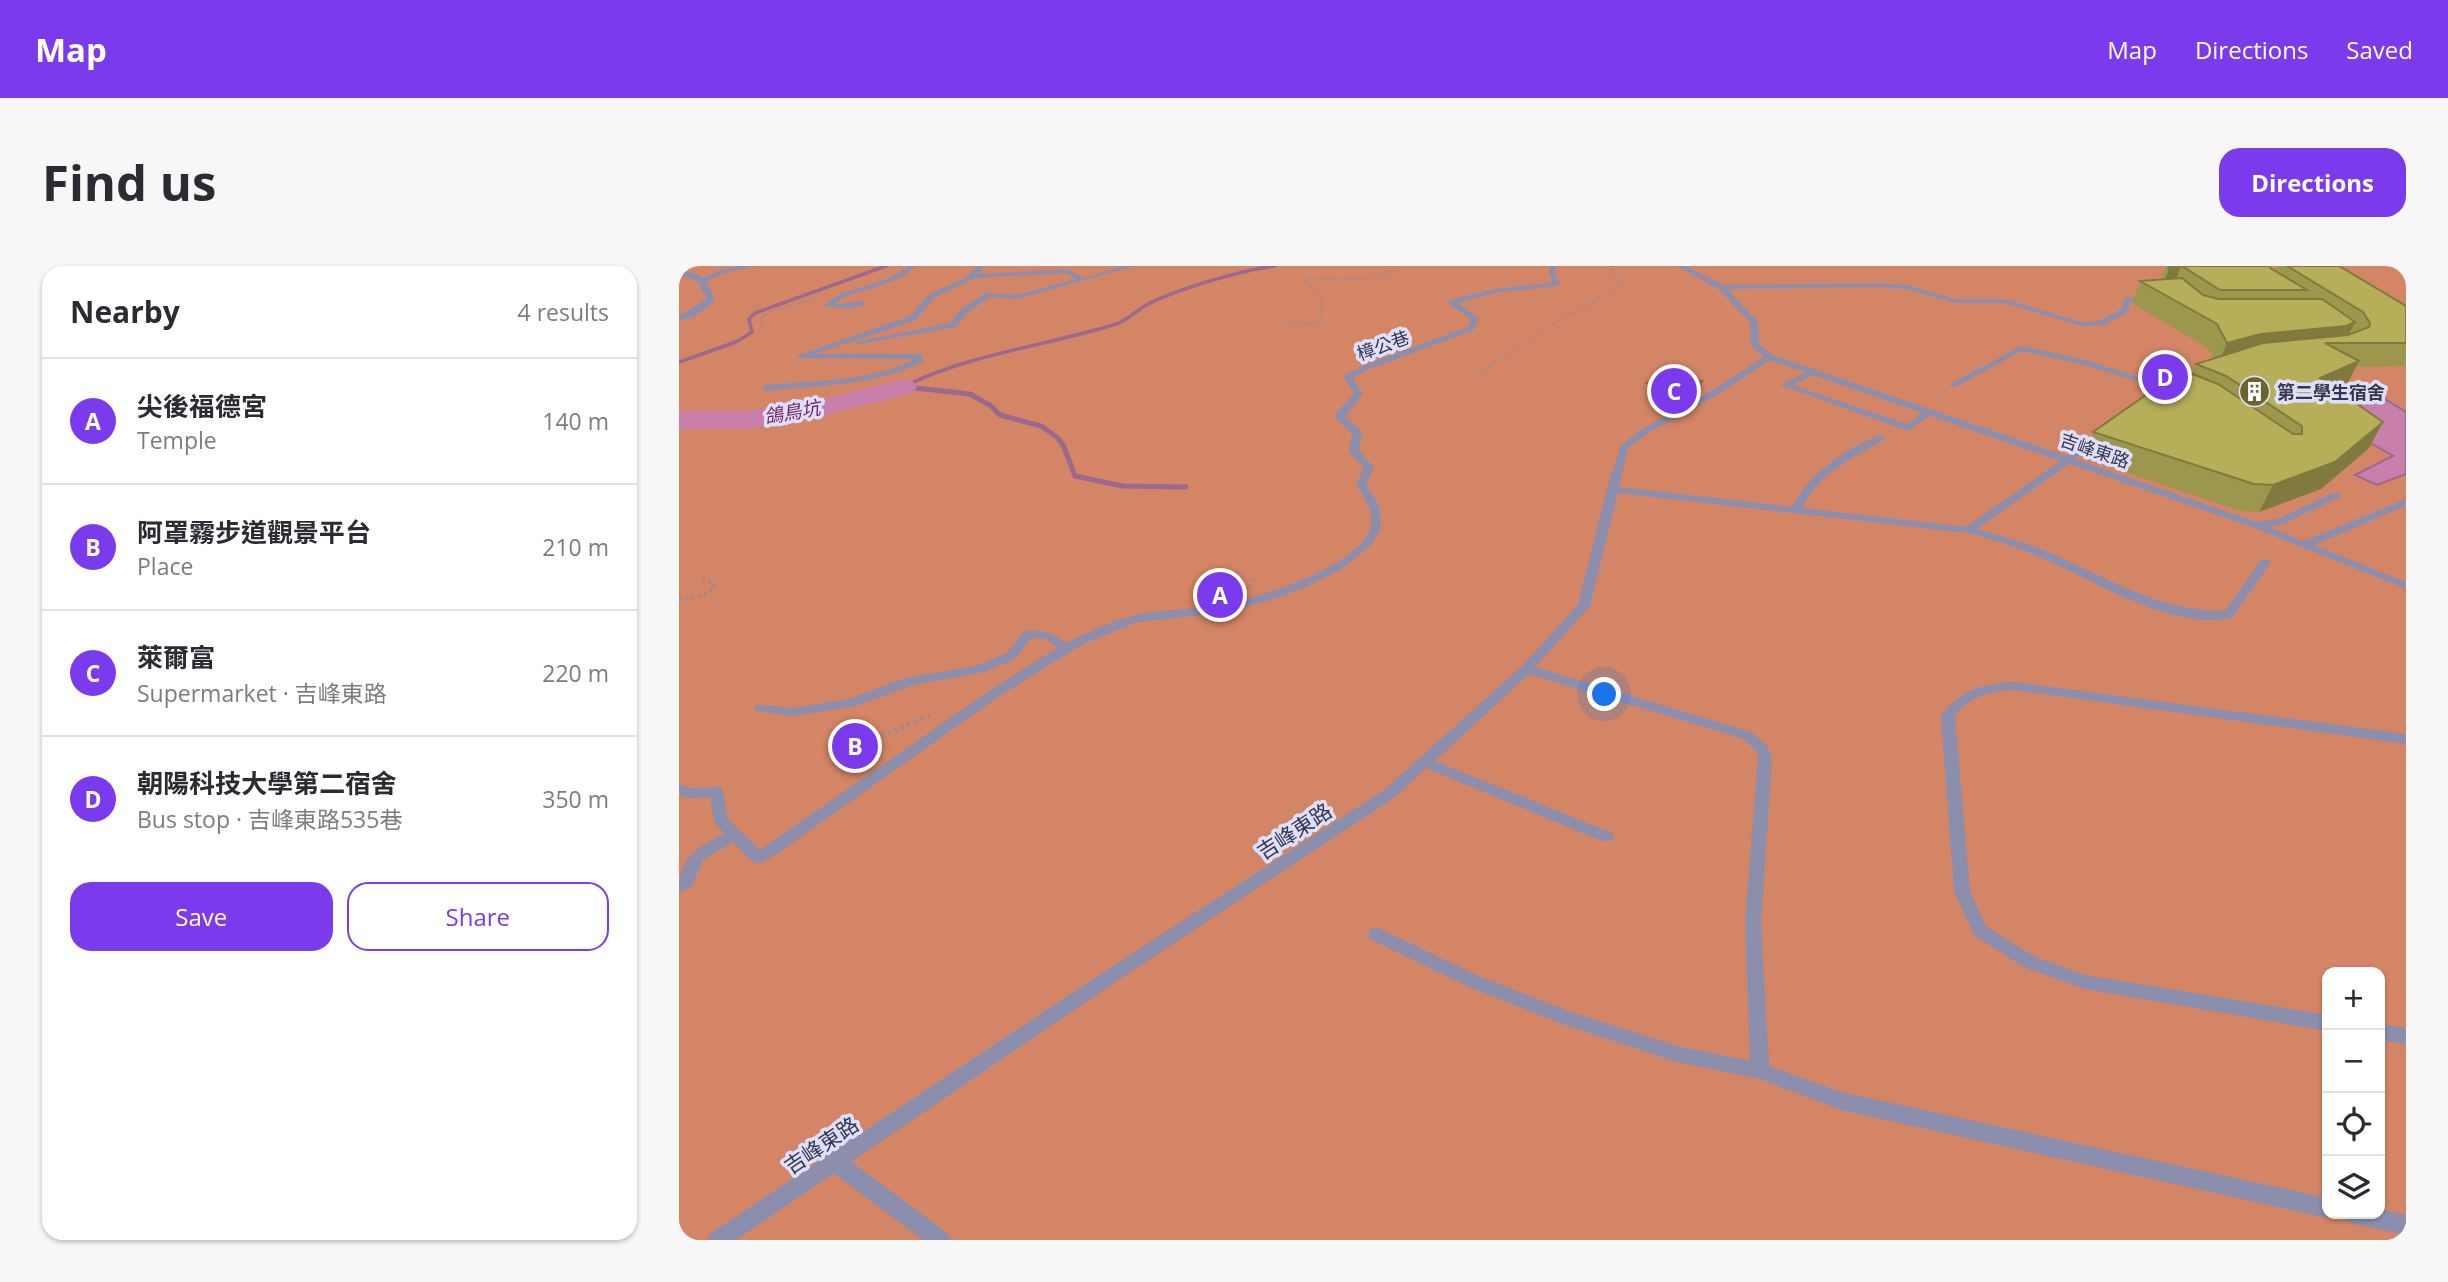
<!DOCTYPE html>
<html lang="en">
<head>
<meta charset="utf-8">
<style>
  :root { --surface:#fff; --page:#f7f7f7; --text:#2b2b33; --muted:#7c7c81; --line:#e1e1e2; --accent:#7c3aed }
  body { margin:0; font-family:"Open Sans","Noto Sans TC",sans-serif; background:var(--page); color:var(--text) }
  .controls { position:absolute; right:21px; bottom:21px; display:grid; overflow:hidden; border-radius:14px; box-shadow:0 2px 5px #0004 }
  .controls button { width:63px; height:63px; display:grid; place-items:center; padding:0; border:0; border-bottom:2px solid var(--line); background:var(--surface); color:var(--text); font:35px sans-serif }
  .you { position:absolute; left:926px; top:429px; width:24px; height:24px; margin:-18px; border:5px solid #fff; border-radius:50%; background:#1a73e8; box-shadow:0 0 0 10px #1a73e833 }
  .badge { display:grid; place-items:center; width:46px; height:46px; border-radius:50%; background:var(--accent); color:#fff; font-size:23px; font-weight:700 }
  .pin { position:absolute; translate:-50% -50%; border:4px solid #fff; box-shadow:0 2px 7px #0006 }
  .list { margin:0; padding:0; list-style:none }
  h2 { display:flex; justify-content:space-between; align-items:center; height:91px; margin:0; padding:0 28px; font-size:30px }
  h2 small { font-size:23px; font-weight:400; color:var(--muted) }
  .list li { display:grid; grid-template-columns:46px 1fr auto; gap:21px; align-items:center; box-sizing:border-box; height:126px; padding:0 28px; border-top:2px solid var(--line) }
  .list b { display:block; font-size:26px; white-space:nowrap }
  .list p { margin:0; font-size:23px; white-space:nowrap; color:var(--muted) }
  .list em { font-size:23px; font-style:normal; color:var(--muted) }
  .actions { display:flex; gap:14px; padding:21px 28px }
  .actions a { flex:1; padding:16px 0; border:2px solid var(--accent); border-radius:21px; text-align:center; font-size:24px; color:var(--accent) }
  .actions .main { background:var(--accent); color:#fff }
  .icon { flex:none; width:38px; height:38px; fill:none; stroke:currentColor; stroke-width:2; stroke-linecap:round; stroke-linejoin:round }
  .map { position:relative; flex:none; width:1727px; height:974px; overflow:hidden; border-radius:21px }
  header { display:flex; align-items:center; gap:42px; box-sizing:border-box; height:98px; padding:0 35px; background:var(--accent); color:#fff }
  header strong { font-size:33px }
  nav { display:flex; gap:38px; margin-inline-start:auto; font-size:24px }
  .intro { display:flex; align-items:center; justify-content:space-between; box-sizing:border-box; height:168px; padding:0 42px }
  h1 { margin:0; font-size:49px }
  .button { padding:18px 32px; border-radius:21px; background:var(--accent); color:#fff; font-size:24px; font-weight:700 }
  main { display:flex; gap:42px; padding:0 42px }
  aside { flex:1; background:var(--surface); border-radius:21px; box-shadow:0 2px 5px #0004 }
  .map>svg:first-child { display:block }
</style>
</head>
<body>
<header>
<strong>Map</strong>
<nav><a>Map</a><a>Directions</a><a>Saved</a></nav>
</header>
<div class="intro"><h1>Find us</h1><a class="button">Directions</a></div>
<main>
<aside>
<h2>Nearby<small>4 results</small></h2>
<ul class="list">
<li><span class="badge">A</span><div><b>尖後福德宮</b><p>Temple</p></div><em>140 m</em></li>
<li><span class="badge">B</span><div><b>阿罩霧步道觀景平台</b><p>Place</p></div><em>210 m</em></li>
<li><span class="badge">C</span><div><b>萊爾富</b><p>Supermarket · 吉峰東路</p></div><em>220 m</em></li>
<li><span class="badge">D</span><div><b>朝陽科技大學第二宿舍</b><p>Bus stop · 吉峰東路535巷</p></div><em>350 m</em></li>
</ul>
<div class="actions"><a class="main">Save</a><a>Share</a></div>
</aside>
<div class="map">
<svg width="1727" height="974" viewBox="0 0 1727 974">
  <rect width="100%" height="100%" fill="#dddffd"/>
  <path fill="#d38565" fill-rule="evenodd" d="M0 0H1727V974H0ZM1648 706H1701V948H1648Z"/>
  <path fill="#c87fab" stroke="#9c698e" stroke-width="2" d="M1693 125 1727 146V208L1698 219 1676 209 1714 190 1632 142Z"/>
  <g fill="none" stroke-linecap="round" stroke-linejoin="round">
    <g stroke="#9c698e" stroke-width="3.5">
      <path d="M0 96 57 76 73 66 70 53 76 47 207 0"/>
      <path d="M228 119C295 87 367 80 437 58 449 54 458 44 469 38 502 22 559 5 596 0"/>
    </g>
    <g stroke="#9c698e" stroke-width="5">
      <path d="M224 121 232 117"/>
      <path d="M227 121 291 128 312 140 321 149 362 160 379 172 385 181 396 210 444 220 507 221"/>
    </g>
    <path fill="#c87fab" fill-rule="evenodd" d="M224 113 234 115 238 121 234 127 142 150 67 163H0V145H67L142 134Z"/>
    <g stroke="#8a8ba4" stroke-width="2.5" stroke-dasharray="1 2.5" stroke-linecap="butt">
      <path d="M605 55 618 59 641 57 644 30 625 14C657 10 691 20 719 0"/>
      <path d="M82 64 83 51 92 45 135 33"/>
      <path d="M798 109 877 56 938 23 940 16 931 0"/>
    </g>
    <g stroke="#8a8ba4" stroke-width="3.5" stroke-dasharray="2 4.5" stroke-linecap="butt">
      <path d="M569 320 577 311"/>
      <path d="M0 334 19 331 33 324 35 317 21 314"/>
      <path d="M243 453 251 449"/>
    </g>
    <g stroke="#8a8ba4" stroke-width="4.5" stroke-dasharray="2 5" stroke-linecap="butt">
      <path d="M203 470 247 451"/>
      <path d="M196 471H190L197 469"/>
    </g>
    <g fill="#8c8eae" fill-rule="evenodd">
      <path d="M59 0H74L45 7 27 16 34 28 35 36 14 51 0 55V50L28 33 19 16 0 8V4L15 7 24 12 41 4Z"/>
      <path d="M229 0H236C214 24 180 19 155 38 165 39 175 35 185 35V39L168 43 144 40C168 18 205 22 229 0Z"/>
      <path d="M299 0H305L300 8 389 3 404 12 445 0H456L337 33 311 31 288 47 277 61 180 78 176 76 271 57 282 43 307 27 337 29 397 13 388 7 296 12 255 32 237 54 136 88H242L244 96C197 120 139 119 87 125L83 122 87 119C136 114 192 116 236 93L121 92 117 90 231 50 249 29 286 12Z"/>
      <path d="M871 0H877L876 8 881 18 871 21 815 27 779 37 800 52 795 64 691 103 674 112 684 128 666 151 683 166 680 185 695 201 687 219 700 239 702 262 693 278 663 303 627 321 589 335 534 348 458 356 404 378 322 429 95 590 79 598 74 596 54 576 24 594 13 620 0 627C0 591 17 583 45 567L35 555 31 531 10 532 0 529V518L11 522 43 521 49 553 81 584 313 423 378 382 367 373 352 372 336 393 305 406 234 419 177 440 114 450 77 445 75 442 77 439 114 442 170 433 226 412 297 400 328 387 345 365C362 363 374 367 387 377 409 366 433 355 457 349 487 343 518 344 547 338 582 331 680 300 691 263 696 247 686 232 677 219L685 201 670 186 673 167 656 152 658 146 675 128 665 111 666 109 685 99 789 61 792 53 770 38V34L815 23 870 17 874 15 870 8Z"/>
      <path d="M1203 17 1228 19 1276 33H1326L1402 56 1421 55 1442 43 1445 32 1474 28 1478 30 1451 36 1449 46 1426 59 1402 60 1326 37H1276L1227 23 1203 21 1042 23 1038 21 1042 19Z"/>
      <path d="M1132 104 1136 107 1135 109 1113 119 1228 158 1246 145 1254 147 1229 165 1101 119Z"/>
      <path d="M155 885 162 888 268 967 272 974H244L148 902 145 895 148 888Z"/>
    </g>
    <g fill="#8c8eae" fill-rule="evenodd">
      <path d="M998 0H1006L1045 19 1079 56 1080 78 1093 89 1388 190 1420 168H1426V172L1396 193 1578 256 1598 253 1654 227H1662V231L1604 258 1590 261 1625 275 1727 233V240L1635 279 1727 316V323L1573 261 1390 198 1298 263C1324 270 1349 278 1374 288 1433 314 1479 345 1546 345L1582 294H1590L1592 296 1553 352C1490 364 1421 317 1365 293 1340 282 1315 274 1289 267L939 227 911 340 856 401 1072 466 1088 479 1093 493 1082 656 1090 800 1162 826 1648 932V948L1655 949 1648 952 1162 844 1081 813 998 796 883 758 790 721 691 673 689 668 691 663 697 661 802 711 892 746 998 780 1071 795 1066 656 1079 493 1077 484 1062 472 850 408 756 495 933 567 936 571 933 575H923L747 502 715 532 435 717 57 974H28L32 967 423 707 705 524 843 400 899 339 928 223 942 179 965 162 1032 125 1085 91 1072 79 1071 56 1039 23ZM1091 94 1381 195 1287 261 1123 242C1140 207 1173 192 1205 174V170L1202 169C1167 182 1130 207 1113 241L940 221 949 182 971 166 1038 129Z"/>
      <path d="M1342 80 1407 94 1502 125 1495 127 1402 98 1343 85 1276 121 1269 119Z"/>
      <path d="M1334 416 1727 468V478L1334 424C1310 426 1291 430 1276 450L1291 625 1307 660 1356 691 1406 709 1648 749V765L1406 723 1344 701 1295 669 1275 625 1262 450C1280 424 1304 418 1334 416Z"/>
      <path d="M1701 758 1727 762V778L1701 774Z"/>
      <path d="M1701 943 1727 949V969L1675 958 1668 955 1665 948H1701Z"/>
    </g>
  </g>
  <g fill="#9d964d">
    <path d="M1487 0H1591V2L1596 4 1598 0H1660L1727 40V100L1677 101 1667 120 1658 124 1704 156 1690 182 1642 223 1580 246 1562 245 1404 192 1414 166 1513 108 1517 98 1534 92 1529 82 1453 37 1461 15 1482 13Z"/>
    <path d="M1023 115 1022 124 997 137 967 126 968 117Z"/>
  </g>
  <g fill="#807a3f">
    <path d="M1500 0H1502L1494 21 1482 25 1490 3Z"/>
    <path d="M1676 56 1666 77H1646L1538 101 1548 77 1582 68Z"/>
    <path d="M1680 95 1667 120 1629 137 1641 112Z"/>
    <path d="M1023 115 1022 124 997 137 998 127Z"/>
    <path d="M1704 156 1690 182 1642 223 1580 246 1594 219Z"/>
  </g>
  <g fill="#b7ae5a" stroke="#807a3f" stroke-width="2">
    <path d="M1489 0H1500L1490 3Z"/>
    <path d="M1503 0H1591V2L1628 24H1541Z"/>
    <path d="M1608 0H1660L1727 40V77H1646L1680 95 1641 112 1704 156 1656 196 1594 219 1575 218 1414 166 1503 104 1539 118 1614 168H1623V160L1547 110 1517 98 1584 77 1669 69 1690 61 1691 57 1684 46Z"/>
    <path d="M1503 12 1524 29 1540 33H1643L1676 56 1667 60 1582 68 1548 77 1538 58 1461 15Z"/>
    <path d="M993 104 1023 115 998 127 968 117Z"/>
  </g>
  <defs>
    <symbol id="building-disc" viewBox="-11 -11 22 22"><circle r="9.5" fill="#696430" stroke="#dddffd"/><path d="M-4-6H4V6H1V3H-1V6H-4ZM-2.5-4.3h1.7v1.8h-1.7ZM.8-4.3h1.7v1.8H.8ZM-2.5-1h1.7V.8h-1.7ZM.8-1h1.7V.8H.8Z" fill="#fff"/></symbol>
  </defs>
  <g fill-rule="evenodd">
    <use href="#building-disc" x="1558" y="108" width="35" height="35"/>
  </g>
  <g text-anchor="middle" dominant-baseline="central" stroke-width="7" stroke-linejoin="round" paint-order="stroke">
    <g font-size="18" fill="#37374b" stroke="#dddffd">
      <text transform="translate(704 79) rotate(-20)">樟公巷</text>
      <text transform="translate(1416 184) rotate(19)">吉峰東路</text>
    </g>
    <g font-size="18" font-weight="bold" fill="#37374b" stroke="#dddffd" text-anchor="start">
      <text x="1598" y="126">第二學生宿舍</text>
    </g>
    <g font-size="19" font-style="italic" fill="#741d58" stroke="#dddffd">
      <text transform="translate(113 146) rotate(-10)">鴿鳥坑</text>
    </g>
    <g font-size="21" fill="#37374b" stroke="#dddffd">
      <text transform="translate(615 565) rotate(-33)">吉峰東路</text>
      <text transform="translate(142 879) rotate(-34)">吉峰東路</text>
    </g>
  </g>
</svg>
<div class="controls">
<button>+</button>
<button>−</button>
<button><svg class="icon" aria-label="locate" viewBox="0 0 24 24"><circle cx="12" cy="12" r="6"/><path d="M12 2v4M12 18v4M2 12h4M18 12h4"/></svg></button>
<button><svg class="icon" aria-label="layers" viewBox="0 0 24 24"><path d="M12 4l9 5-9 5-9-5zM3 14l9 5 9-5"/></svg></button>
</div>
<div class="you"></div>
<div class="pin badge" style="left:541px;top:329px">A</div>
<div class="pin badge" style="left:176px;top:480px">B</div>
<div class="pin badge" style="left:995px;top:125px">C</div>
<div class="pin badge" style="left:1486px;top:111px">D</div>
</div>
</main>
</body>
</html>
